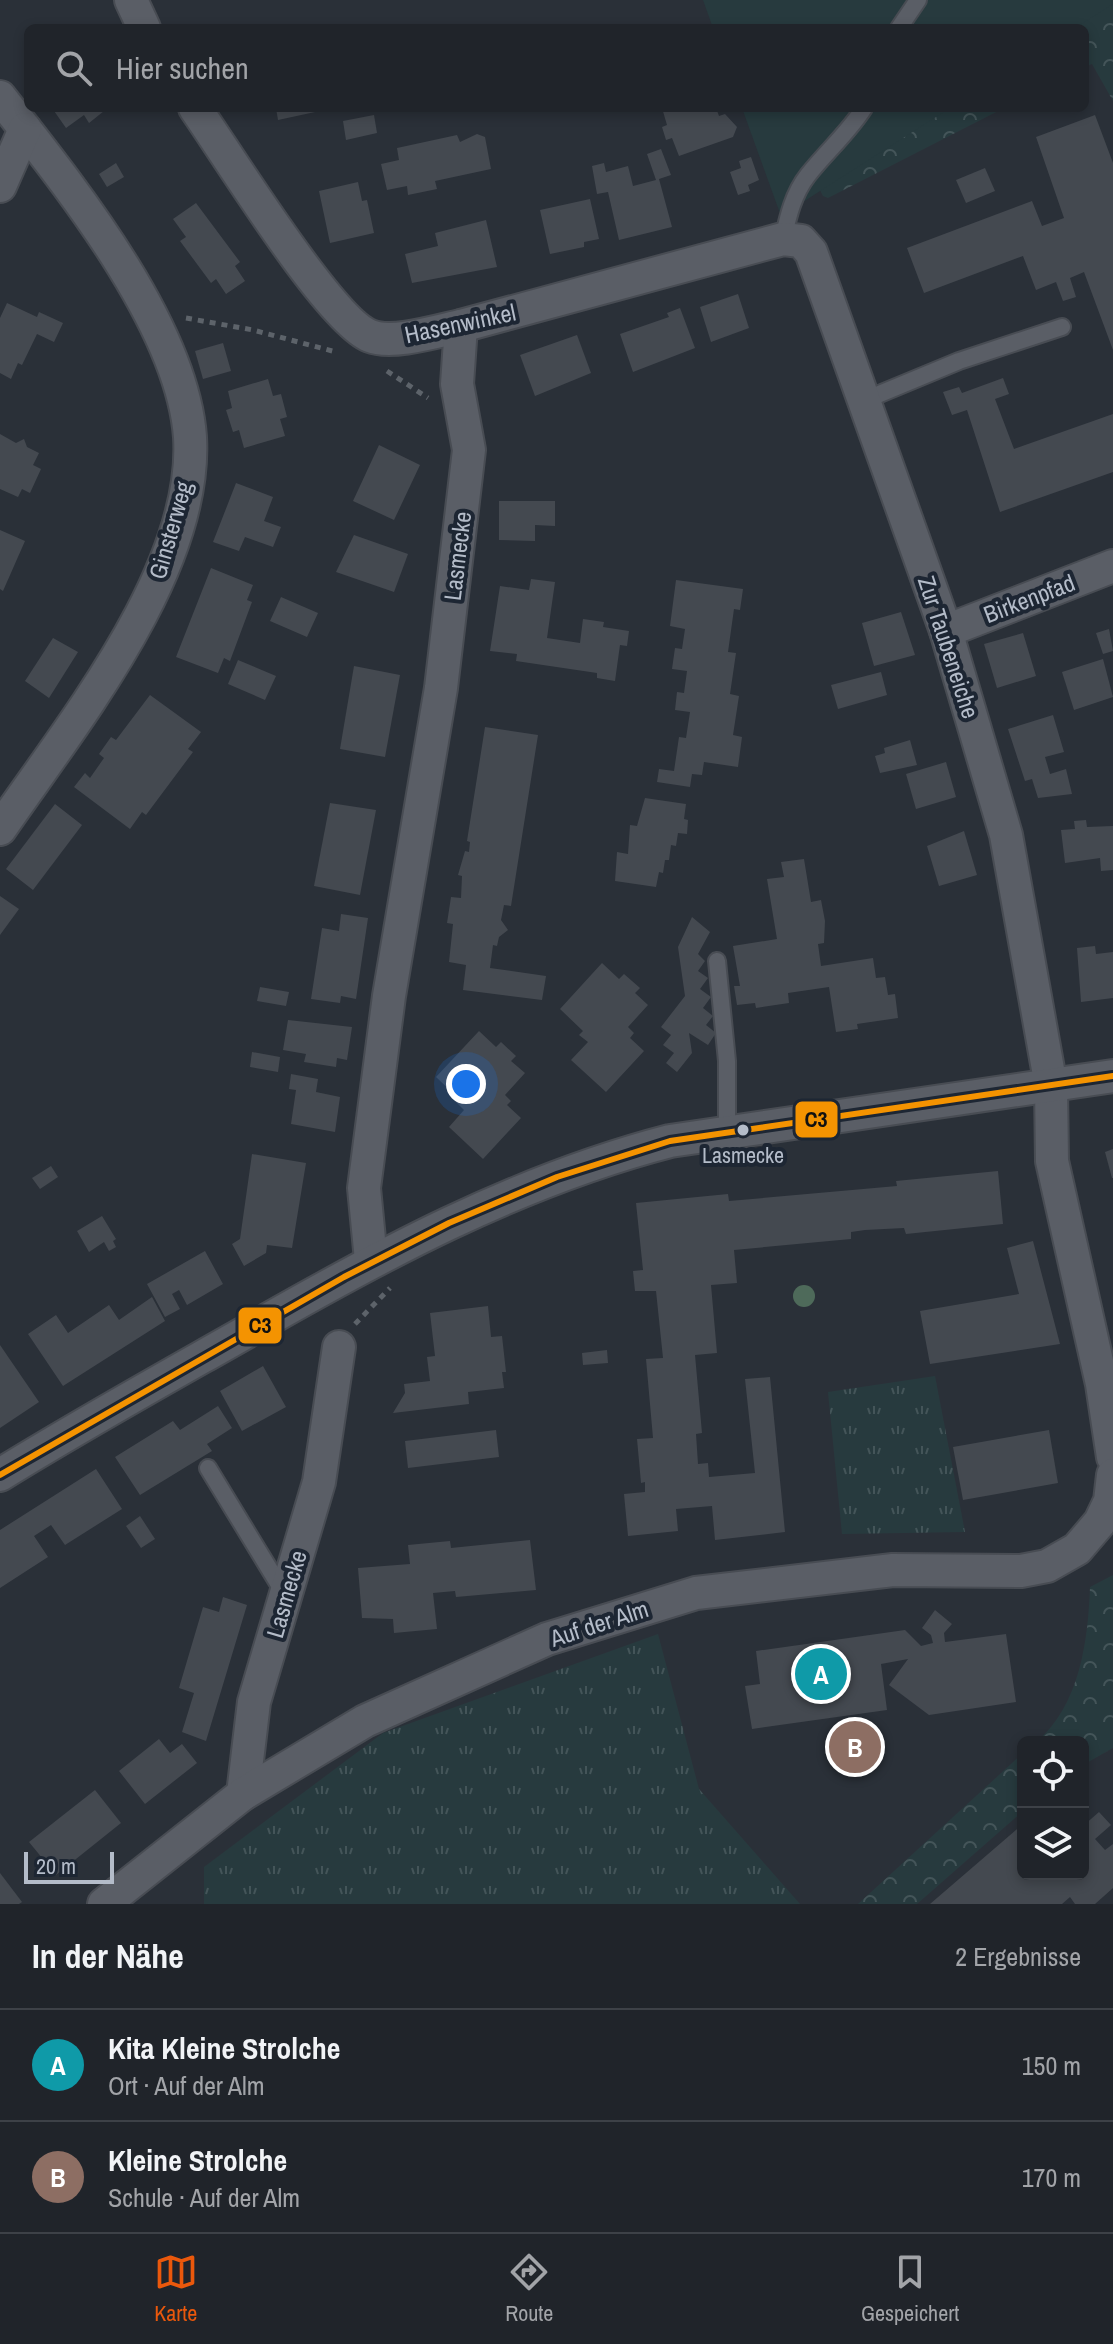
<!DOCTYPE html>
<html lang="de">
<head>
<meta charset="utf-8">
<style>
  :root { --surface:#20242a; --page:#282c32; --text:#f1f3f6; --muted:#a2a4a8; --line:#3d4147; --accent:#ea580c }
  body { margin:0; font-family:"Archivo Narrow",sans-serif; background:var(--page); color:var(--text) }
  .controls { position:absolute; right:24px; bottom:24px; display:grid; overflow:hidden; border-radius:12px; box-shadow:0 4px 12px #0003 }
  .controls button { width:72px; height:72px; display:grid; place-items:center; padding:0; border:0; border-bottom:2px solid var(--line); background:var(--surface); color:var(--text); font:40px sans-serif }
  .scale { position:absolute; left:24px; bottom:20px; width:90px; box-sizing:border-box; padding-left:8px; border:4px solid #b4bcc9; border-top:0; font-size:22px; line-height:28px; white-space:nowrap; color:#b4bcc9; -webkit-text-stroke:6px #1d2633; paint-order:stroke }
  .you { position:absolute; left:466px; top:1084px; width:28px; height:28px; margin:-20px; border:6px solid #fff; border-radius:50%; background:#1a73e8; box-shadow:0 0 0 12px #1a73e833 }
  .badge { display:grid; place-items:center; width:52px; height:52px; border-radius:50%; background:var(--accent); color:#fff; font-size:26px; font-weight:700 }
  .pin { position:absolute; translate:-50% -50%; border:4px solid #fff; box-shadow:0 2px 8px #0006 }
  .list { margin:0; padding:0; list-style:none }
  h2 { display:flex; justify-content:space-between; align-items:center; height:104px; margin:0; padding:0 32px; font-size:34px }
  h2 small { font-size:26px; font-weight:400; color:var(--muted) }
  .list li { display:grid; grid-template-columns:52px 1fr auto; gap:24px; align-items:center; box-sizing:border-box; height:112px; padding:0 32px; border-top:2px solid var(--line) }
  .list b { display:block; font-size:30px; white-space:nowrap }
  .list p { margin:0; font-size:26px; white-space:nowrap; color:var(--muted) }
  .list em { font-size:26px; font-style:normal; color:var(--muted) }
  .icon { flex:none; width:44px; height:44px; fill:none; stroke:currentColor; stroke-width:2; stroke-linecap:round; stroke-linejoin:round }
  .map { position:relative; flex:none; width:1113px; height:1904px; overflow:hidden }
  .search { position:absolute; background:var(--surface); box-shadow:0 4px 12px #0003; left:24px; right:24px; top:24px; height:88px; display:flex; align-items:center; gap:20px; box-sizing:border-box; padding:0 28px; border-radius:12px; color:var(--muted); font-size:30px }
  .sheet { height:328px; background:var(--surface) }
  nav { display:flex; justify-content:space-around; align-items:center; box-sizing:border-box; height:112px; border-top:2px solid var(--line); background:var(--surface); font-size:22px; color:var(--muted) }
  nav a { display:grid; justify-items:center; gap:4px }
  nav .on { color:var(--accent) }
  .map>svg:first-child { display:block }
</style>
</head>
<body>
<div class="map">
<svg width="1113" height="1904" viewBox="0 0 1113 1904">
  <defs>
    <pattern id="grass-tufts" width="24" height="20" patternUnits="userSpaceOnUse" patternTransform="scale(2)"><rect width="24" height="20" fill="#273a3e"/><path d="M3 7l-1-3M5 7V3M7 7l1-3M15 17l-1-3M17 17v-4M19 17l1-3" fill="none" stroke="#445559"/></pattern>
    <pattern id="forest-crowns" width="20" height="18" patternUnits="userSpaceOnUse" patternTransform="scale(2)"><rect width="20" height="18" fill="#273a3e"/><path d="M2 6a3 3 0 1 1 6 0M12 15a3 3 0 1 1 6 0" fill="none" stroke="#445559"/></pattern>
  </defs>
  <rect width="100%" height="100%" fill="#2a3038"/>
  <g fill="url(#grass-tufts)">
    <path d="M935 1376 965 1532 842 1534 828 1392Z"/>
    <path d="M658 1634 699 1789 800 1904H204V1867L383 1733Z"/>
  </g>
  <g fill="url(#forest-crowns)">
    <path d="M1113 0V101L1092 64 1085 67V28H964Z"/>
    <path d="M888 108H1004L828 198 823 196 820 190Z"/>
    <path d="M1113 1575V1748L1083 1765V1742H1036C1080 1706 1088 1640 1090 1587Z"/>
    <path d="M1023 1753V1811L917 1904H858Z"/>
  </g>
  <g fill="#273a3e">
    <path d="M703 0H1113V4L1075 28H713Z"/>
    <path d="M742 108H950L781 216Z"/>
  </g>
  <g fill="#444950">
    <path d="M52 108H101L104 111 89 123 84 115 66 128Z"/>
    <path d="M276 108H328L329 109 278 120Z"/>
    <path d="M662 108H716L719 116 725 114 737 127 733 137 679 156 672 138 666 140 662 127 667 125Z"/>
    <path d="M374 115 377 133 346 140 343 121Z"/>
    <path d="M1095 115 1113 163V350L1084 272 1070 278 1076 297 1063 301 1056 282 1036 290 1023 256 924 293 907 248 1032 201 1042 226 1064 218 1036 137Z"/>
    <path d="M477 134 485 137 491 169 435 181 437 189 408 195 407 186 387 190 381 164 399 160 397 148 457 135 460 142Z"/>
    <path d="M661 149 671 175 659 179 672 227 619 240 608 192 597 194 592 166 604 163 606 172 628 166 633 186 656 180 647 154Z"/>
    <path d="M751 157 759 180 748 185 750 191 738 195 730 172 741 168 739 161Z"/>
    <path d="M116 163 124 177 107 187 99 174Z"/>
    <path d="M985 168 995 191 966 203 956 180Z"/>
    <path d="M358 182 362 201 367 200 374 233 330 243 319 191Z"/>
    <path d="M590 199 599 239 584 242V247L550 254 540 210Z"/>
    <path d="M196 203 240 262 235 266 245 281 226 294 216 279 211 283 180 241 186 237 173 219Z"/>
    <path d="M486 220 497 267 412 283 405 254 438 246 435 233Z"/>
    <path d="M738 294 749 328 711 342 700 307Z"/>
    <path d="M7 303 37 317 39 312 63 323 54 342 37 334 22 365 18 363 11 379 0 373V318Z"/>
    <path d="M680 308 695 348 633 372 620 334 669 317 667 313Z"/>
    <path d="M577 335 591 373 535 396 520 355Z"/>
    <path d="M223 343 231 371 203 379 195 351Z"/>
    <path d="M1003 378 1009 394 995 399 1014 449 1113 414V472L1000 512 967 410 952 415 943 392 959 387 962 393Z"/>
    <path d="M268 379 273 396 281 394 287 417 280 419 285 436 244 448 239 430 233 432 226 410 232 408 228 391Z"/>
    <path d="M0 434 16 443 24 439 27 447 39 453 33 465 41 469 30 493 22 489 18 497 0 489Z"/>
    <path d="M379 445 420 465 394 520 353 501Z"/>
    <path d="M236 483 273 497 264 521 281 527 273 547 245 537 239 551 213 542Z"/>
    <path d="M499 501H555V526L535 525V541L499 540Z"/>
    <path d="M0 530 25 541 3 591 0 589Z"/>
    <path d="M354 535 408 554 394 592 336 572Z"/>
    <path d="M211 568 253 585 247 600 252 602 230 661 224 658 218 673 176 657Z"/>
    <path d="M531 579 555 582 547 638 580 643 583 619 604 622 603 627 629 631 627 646 620 645 615 681 597 678V673L516 661 517 654 490 651 500 586 529 590Z"/>
    <path d="M676 580 743 589 740 610 734 609 728 652 736 653 730 694 739 696 733 735 742 737 738 767 704 762 702 775 692 774 690 787 657 782 659 769 674 771 679 737 686 738 690 712 675 710 677 692 684 693 687 671 672 669 675 648 682 649 685 629 670 626Z"/>
    <path d="M281 597 318 613 307 637 270 621Z"/>
    <path d="M901 612 915 655 874 666 862 623Z"/>
    <path d="M1109 629 1113 651 1103 654 1096 633Z"/>
    <path d="M1023 633 1036 676 997 688 984 644Z"/>
    <path d="M53 638 78 652 49 698 25 681Z"/>
    <path d="M1103 659 1113 697 1074 710 1062 672Z"/>
    <path d="M238 660 276 676 265 700 228 684Z"/>
    <path d="M354 666 400 675 385 757 340 749Z"/>
    <path d="M881 672 887 695 838 709 831 685Z"/>
    <path d="M150 695 201 732 188 749 193 752 146 815 142 812 130 829 74 787 85 773 90 778 104 758 99 754 111 737 116 740Z"/>
    <path d="M1053 715 1064 752 1045 757 1050 774 1066 769 1072 794 1038 798 1032 779 1025 781 1008 729Z"/>
    <path d="M485 727 538 735 511 906 504 905 501 920 508 930 499 937 497 946 493 945 490 968 546 976 542 1000 463 990 466 965 449 962 453 924 447 923 451 897 461 898 462 876 458 875 465 851 469 852 470 842 467 841Z"/>
    <path d="M910 740 917 765 880 773 875 756 885 753 884 748Z"/>
    <path d="M946 762 956 797 916 809 906 774Z"/>
    <path d="M645 798 686 804 684 819 688 820 687 834 678 833 676 846 671 845 669 860H665L663 873 659 872 656 887 615 881 617 852 628 854 630 825 637 826Z"/>
    <path d="M330 803 376 810 360 895 314 886Z"/>
    <path d="M55 804 82 825 33 890 6 869Z"/>
    <path d="M1086 820 1087 827 1113 826V870L1101 871 1100 858 1065 863 1061 830 1075 829 1074 821Z"/>
    <path d="M964 831 977 875 939 886 927 846Z"/>
    <path d="M804 859 811 902 821 900 825 921 824 943 818 944 821 966 873 958 876 978 885 977 888 995 895 994 898 1018 857 1024 858 1029 836 1032 829 987 788 993 789 1003 756 1008 755 1003 737 1005 734 986H740L733 946 777 939 767 879 784 877 781 862Z"/>
    <path d="M0 896 19 909 0 935Z"/>
    <path d="M341 914 368 918 356 999 341 996 340 1003 311 999 322 928 339 931Z"/>
    <path d="M692 917 710 932 698 954 705 961 698 971 708 978 700 989 711 997 703 1008 713 1016 706 1025 716 1033 708 1045 689 1033 692 1053 677 1072 666 1063 674 1053 663 1045 671 1035 661 1027 685 996 678 947Z"/>
    <path d="M1095 946 1096 954 1113 952V998L1081 1002 1077 948Z"/>
    <path d="M602 963 619 979 624 974 640 988 635 993 648 1005 628 1027 634 1033 630 1038 644 1051 606 1092 571 1060 588 1042 579 1035 583 1031 560 1009Z"/>
    <path d="M260 987 289 992 286 1006 257 1001Z"/>
    <path d="M288 1020 352 1027 347 1060 337 1058 336 1067 304 1062 306 1054 283 1050Z"/>
    <path d="M479 1031 496 1047 501 1042 516 1056 511 1061 525 1073 505 1095 511 1101 507 1105 521 1118 483 1159 449 1127 464 1110 456 1102 459 1099 436 1077Z"/>
    <path d="M252 1052 280 1057 278 1072 250 1067Z"/>
    <path d="M291 1074 318 1079 316 1092 340 1097 335 1132 291 1124 296 1090 289 1089Z"/>
    <path d="M1113 1149V1178H1112L1105 1152Z"/>
    <path d="M252 1154 306 1163 292 1248 267 1245 266 1253 244 1266 232 1244 240 1239Z"/>
    <path d="M51 1166 58 1177 40 1189 32 1178Z"/>
    <path d="M998 1171 1003 1224 906 1234 904 1228 865 1230 851 1232V1239L734 1250 737 1283 711 1285 717 1353 695 1355 702 1433 696 1434 698 1464 708 1463 709 1477 755 1473 745 1379 770 1377 785 1532 715 1540 712 1506 676 1509 678 1531 628 1536 624 1494 645 1492V1482L641 1483 637 1439 653 1438 646 1359 663 1358 656 1291H635L633 1271 643 1270 636 1203 728 1194 729 1201 897 1186 896 1181Z"/>
    <path d="M102 1216 116 1239 113 1241 116 1247 109 1251 104 1242 89 1252 77 1231Z"/>
    <path d="M1033 1241 1060 1344 930 1364 920 1311 1019 1294 1007 1248Z"/>
    <path d="M205 1251 223 1284 187 1305 179 1290 172 1294 180 1309 165 1317 147 1284Z"/>
    <path d="M152 1297 165 1321 63 1386 28 1334 56 1315 68 1333 109 1305 119 1320Z"/>
    <path d="M488 1306 491 1337 502 1336 506 1372H502L504 1388 468 1392 469 1404 393 1413 405 1393 404 1384 430 1381 427 1357 435 1356 430 1313Z"/>
    <path d="M0 1345 39 1402 0 1428Z"/>
    <path d="M607 1350 608 1363 583 1365 582 1353Z"/>
    <path d="M263 1366 286 1407 242 1431 220 1391Z"/>
    <path d="M218 1406 232 1428 207 1444 212 1451 140 1495 115 1457 173 1421 180 1430Z"/>
    <path d="M496 1430 499 1457 408 1468 405 1441Z"/>
    <path d="M1049 1430 1058 1483 963 1500 953 1447Z"/>
    <path d="M96 1469 122 1509 65 1545 51 1525 34 1536 48 1557 0 1588V1530Z"/>
    <path d="M140 1516 155 1539 141 1548 126 1526Z"/>
    <path d="M530 1540 536 1590 456 1597 455 1591 433 1593 437 1629 394 1633 393 1619 362 1618 358 1568 410 1564 408 1545 450 1541 451 1548Z"/>
    <path d="M223 1597 247 1605 206 1741 182 1732 194 1693 179 1688 203 1607 219 1612Z"/>
    <path d="M935 1610 952 1624 944 1633 945 1642 1006 1634 1016 1702 929 1715 889 1685 908 1659 881 1664 887 1710 752 1729 745 1686 760 1684 756 1651 905 1630 921 1646 933 1643 931 1635 922 1628Z"/>
    <path d="M159 1739 170 1753 182 1744 197 1763 145 1804 119 1771Z"/>
    <path d="M95 1790 121 1823 56 1875 29 1842Z"/>
    <path d="M1099 1812 1111 1825 1095 1839 1105 1850 1113 1844V1888L1095 1904H1075L1070 1897 1062 1904H930L1023 1824V1874H1083V1826Z"/>
    <path d="M0 1873 22 1902 19 1904H0Z"/>
  </g>
  <g fill="none" stroke-linecap="round" stroke-linejoin="round">
    <defs>
      <g id="service">
        <path d="M899 28 918 0"/>
        <path d="M783 239C788 217 793 194 808 175 826 152 848 133 864 108"/>
        <path d="M865 400 959 361 1062 327"/>
        <path d="M717 961 727 1061V1133"/>
        <path d="M208 1468 284 1593"/>
      </g>
      <g id="minor">
        <path d="M131 0 144 28"/>
        <path d="M0 97C68 184 182 324 190 437 198 570 72 724 0 829"/>
        <path d="M195 108C226 152 329 320 370 336 392 345 438 331 461 326L783 239 801 241 811 252 946 631 1006 835 1051 1086 1052 1161 1102 1384 1113 1457"/>
        <path d="M0 186 25 129"/>
        <path d="M946 631 1113 566"/>
        <path d="M371 1260 364 1188 389 996 441 688 469 450 457 384 461 326"/>
        <path d="M0 1475C79 1426 160 1381 241 1335 378 1256 516 1181 670 1141L1113 1076"/>
        <path d="M243 1794 254 1702 319 1482 339 1347"/>
        <path d="M104 1904 243 1794 365 1721 547 1639 696 1593 893 1570 1021 1571 1047 1566 1077 1549 1100 1522 1110 1501 1113 1475"/>
      </g>
    </defs>
    <use href="#service" stroke="#484c53" stroke-width="20"/>
    <use href="#minor" stroke="#484c53" stroke-width="36"/>
    <g stroke="#5d636a" stroke-width="5" stroke-dasharray="6 6" stroke-linecap="butt">
      <path d="M186 318 253 330 336 352"/>
      <path d="M387 371 428 398"/>
      <path d="M355 1324 390 1288"/>
    </g>
    <use href="#service" stroke="#5a5e66" stroke-width="16"/>
    <use href="#minor" stroke="#5a5e66" stroke-width="32"/>
    <defs>
      <path id="bus-1" d="M0 1475 344 1277 449 1223 557 1177 670 1141 1113 1076"/>
    </defs>
    <use href="#bus-1" stroke="#1d2633" stroke-width="12"/>
    <use href="#bus-1" stroke="#f49301" stroke-width="6"/>
  </g>
  <circle fill="#4e6a5a" cx="804" cy="1296" r="11"/>
  <circle fill="#b4bcc9" stroke="#1d2633" stroke-width="3" cx="743" cy="1130" r="7"/>
  <g text-anchor="middle" dominant-baseline="central" stroke-width="8" stroke-linejoin="round" paint-order="stroke">
    <g font-size="22" fill="#b4bcc9" stroke="#1d2633">
      <text x="743" y="1155">Lasmecke</text>
    </g>
    <g font-size="24" fill="#b4bcc9" stroke="#1d2633">
      <text transform="translate(460 323) rotate(-12)">Hasenwinkel</text>
      <text transform="translate(170 530) rotate(-74)">Ginsterweg</text>
      <text transform="translate(457 556) rotate(-83)">Lasmecke</text>
      <text transform="translate(1029 598) rotate(-21)">Birkenpfad</text>
      <text transform="translate(949 647) rotate(72)">Zur Taubeneiche</text>
      <text transform="translate(286 1594) rotate(-74)">Lasmecke</text>
      <text transform="translate(599 1623) rotate(-18)">Auf der Alm</text>
    </g>
  </g>
  <g stroke="#1d2633" stroke-width="3">
    <rect x="794" y="1100" width="45" height="39" rx="8" fill="#f49301"/>
    <rect x="237" y="1306" width="46" height="39" rx="8" fill="#f49301"/>
  </g>
  <g font-size="22" text-anchor="middle" font-weight="bold" fill="#111">
    <text x="816" y="1127">C3</text>
    <text x="260" y="1333">C3</text>
  </g>
</svg>
<div class="controls">
<button><svg class="icon" aria-label="locate" viewBox="0 0 24 24"><circle cx="12" cy="12" r="6"/><path d="M12 2v4M12 18v4M2 12h4M18 12h4"/></svg></button>
<button><svg class="icon" aria-label="layers" viewBox="0 0 24 24"><path d="M12 4l9 5-9 5-9-5zM3 14l9 5 9-5"/></svg></button>
</div>
<div class="scale">20 m</div>
<div class="you"></div>
<div class="pin badge" style="left:821px;top:1674px;background:#0f9aa8">A</div>
<div class="pin badge" style="left:855px;top:1747px;background:#8d6e63">B</div>
<div class="search"><svg class="icon" aria-label="search" viewBox="0 0 24 24"><circle cx="10" cy="10" r="6"/><path d="M15 15l6 6"/></svg>Hier suchen</div>
</div>
<section class="sheet">
<h2>In der Nähe<small>2 Ergebnisse</small></h2>
<ul class="list">
<li><span class="badge" style="background:#0f9aa8">A</span><div><b>Kita Kleine Strolche</b><p>Ort · Auf der Alm</p></div><em>150 m</em></li>
<li><span class="badge" style="background:#8d6e63">B</span><div><b>Kleine Strolche</b><p>Schule · Auf der Alm</p></div><em>170 m</em></li>
</ul>
</section>
<nav>
<a class="on"><svg class="icon" aria-label="map" viewBox="0 0 24 24"><path d="M3 6l6-2 6 2 6-2v14l-6 2-6-2-6 2zM9 4v14M15 6v14"/></svg>Karte</a>
<a><svg class="icon" aria-label="directions" viewBox="0 0 24 24"><path d="M12 3l9 9-9 9-9-9zM9 14v-3h6M13 9l2 2-2 2"/></svg>Route</a>
<a><svg class="icon" aria-label="saved" viewBox="0 0 24 24"><path d="M7 4h10v16l-5-4-5 4z"/></svg>Gespeichert</a>
</nav>
</body>
</html>
